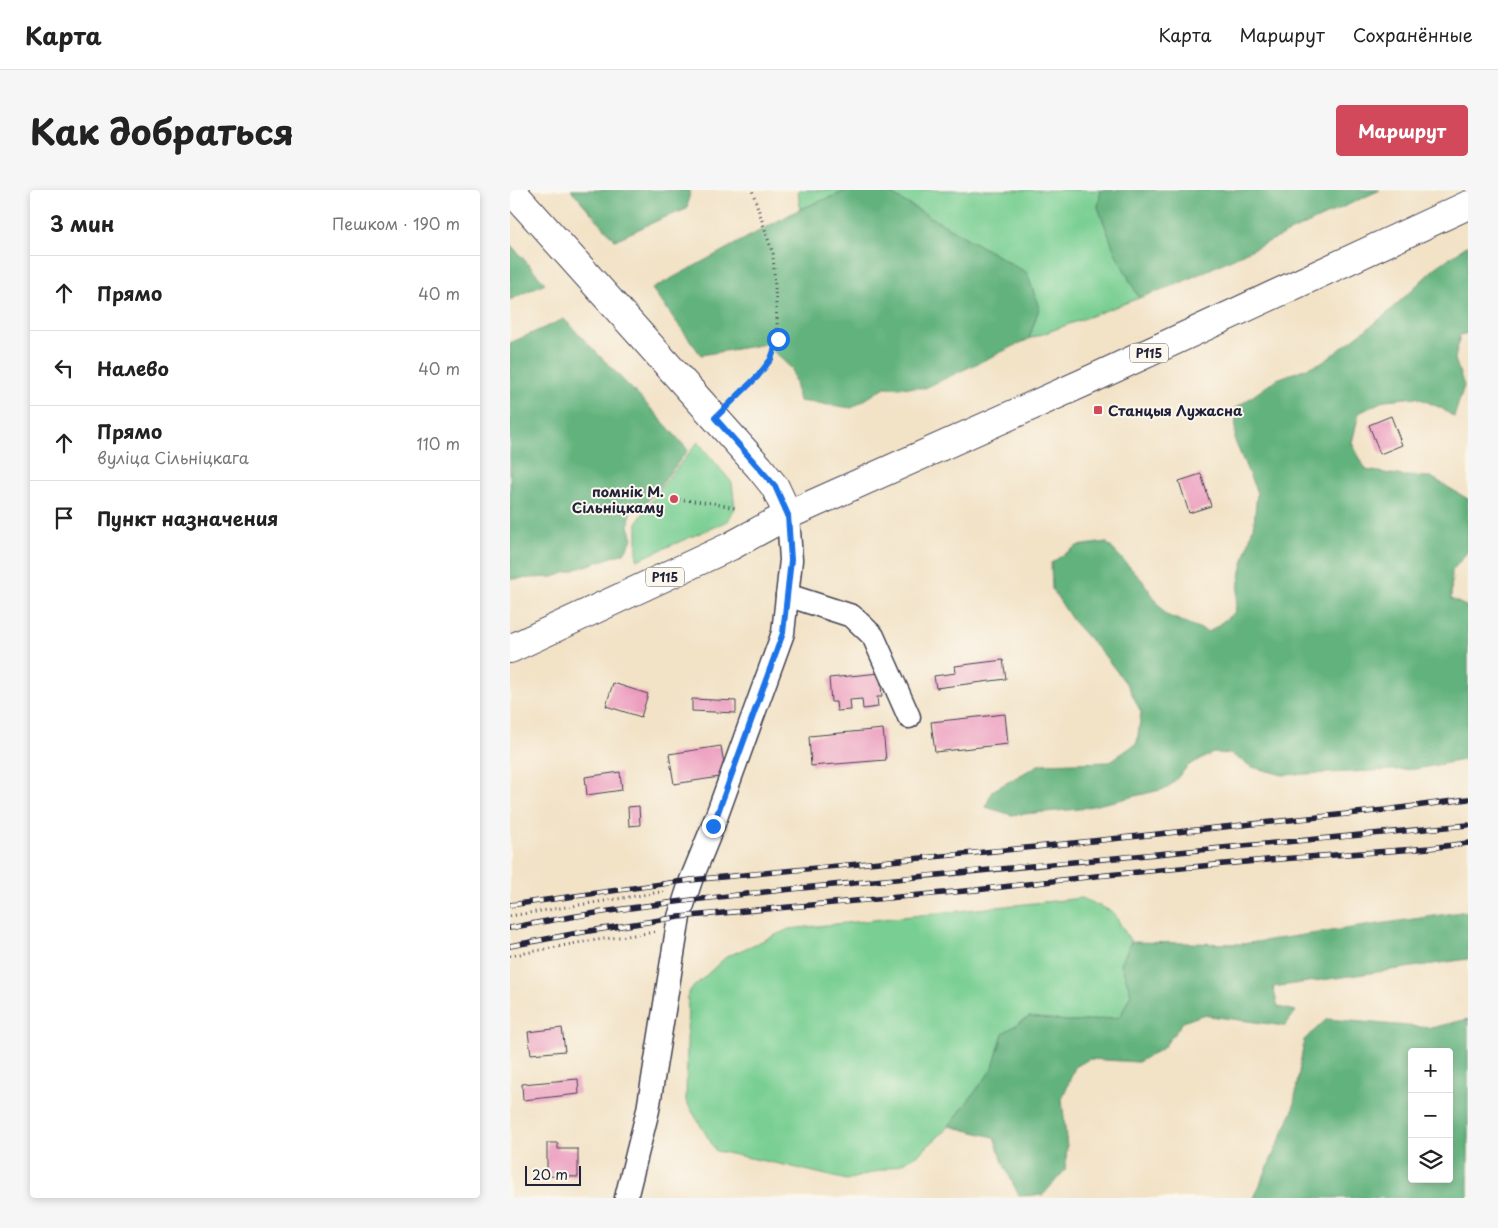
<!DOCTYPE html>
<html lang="ru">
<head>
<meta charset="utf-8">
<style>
  :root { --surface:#fff; --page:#f6f6f6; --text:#222; --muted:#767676; --line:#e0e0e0; --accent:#d1495b }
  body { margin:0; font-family:"Playpen Sans",sans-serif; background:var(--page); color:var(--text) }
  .controls { position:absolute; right:15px; bottom:15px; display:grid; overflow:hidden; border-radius:5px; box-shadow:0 2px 8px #0003 }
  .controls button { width:45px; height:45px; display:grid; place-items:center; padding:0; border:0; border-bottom:1px solid var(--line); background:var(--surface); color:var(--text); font:25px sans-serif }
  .scale { position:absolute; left:15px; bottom:12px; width:56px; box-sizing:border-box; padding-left:5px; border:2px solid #22223b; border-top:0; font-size:14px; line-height:18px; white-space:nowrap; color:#22223b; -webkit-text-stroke:4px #fbf7ec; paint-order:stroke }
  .stop { position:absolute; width:15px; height:15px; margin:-11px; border:4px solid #1a73e8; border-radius:50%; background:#fff }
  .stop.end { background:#1a73e8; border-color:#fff; box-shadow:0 1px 5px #0008 }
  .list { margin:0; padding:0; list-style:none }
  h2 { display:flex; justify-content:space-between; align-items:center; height:65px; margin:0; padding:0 20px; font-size:21px }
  h2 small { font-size:16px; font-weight:400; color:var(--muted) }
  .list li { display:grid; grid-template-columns:32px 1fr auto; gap:15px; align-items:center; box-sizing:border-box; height:75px; padding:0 20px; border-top:1px solid var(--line) }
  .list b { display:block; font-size:19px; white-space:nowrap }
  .list p { margin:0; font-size:16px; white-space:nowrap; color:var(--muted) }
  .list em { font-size:16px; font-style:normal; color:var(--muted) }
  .icon { flex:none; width:28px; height:28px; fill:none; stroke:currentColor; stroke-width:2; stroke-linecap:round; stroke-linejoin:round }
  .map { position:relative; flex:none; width:958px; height:1008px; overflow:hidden; border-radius:5px }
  header { display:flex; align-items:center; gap:30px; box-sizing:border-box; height:70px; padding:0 25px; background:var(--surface); border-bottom:1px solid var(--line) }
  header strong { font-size:24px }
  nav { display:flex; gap:28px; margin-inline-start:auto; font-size:18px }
  .intro { display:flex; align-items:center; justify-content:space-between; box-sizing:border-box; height:120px; padding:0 30px }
  h1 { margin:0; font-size:35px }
  .button { padding:12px 22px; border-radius:5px; background:var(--accent); color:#fff; font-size:18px; font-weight:700 }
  main { display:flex; gap:30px; padding:0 30px }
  aside { flex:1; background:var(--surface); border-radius:5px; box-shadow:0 2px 8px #0003 }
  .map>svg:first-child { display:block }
</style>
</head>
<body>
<header>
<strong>Карта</strong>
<nav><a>Карта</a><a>Маршрут</a><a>Сохранённые</a></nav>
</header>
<div class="intro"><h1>Как добраться</h1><a class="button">Маршрут</a></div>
<main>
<aside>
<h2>3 мин<small>Пешком · 190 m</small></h2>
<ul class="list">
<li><svg class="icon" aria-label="ahead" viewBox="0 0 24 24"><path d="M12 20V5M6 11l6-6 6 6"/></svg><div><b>Прямо</b></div><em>40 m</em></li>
<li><svg class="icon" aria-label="left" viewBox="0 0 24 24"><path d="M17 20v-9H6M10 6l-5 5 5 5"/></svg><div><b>Налево</b></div><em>40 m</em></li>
<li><svg class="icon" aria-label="ahead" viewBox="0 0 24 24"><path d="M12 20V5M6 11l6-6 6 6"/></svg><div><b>Прямо</b><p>вуліца Сільніцкага</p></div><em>110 m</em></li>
<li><svg class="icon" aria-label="arrive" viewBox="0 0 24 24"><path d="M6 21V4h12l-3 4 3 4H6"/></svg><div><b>Пункт назначения</b></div></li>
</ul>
</aside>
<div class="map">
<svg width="958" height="1008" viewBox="0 0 958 1008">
  <rect width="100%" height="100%" fill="#fbf7ec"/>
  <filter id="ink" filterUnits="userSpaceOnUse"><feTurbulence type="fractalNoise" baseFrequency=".02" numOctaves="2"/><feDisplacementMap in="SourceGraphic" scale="10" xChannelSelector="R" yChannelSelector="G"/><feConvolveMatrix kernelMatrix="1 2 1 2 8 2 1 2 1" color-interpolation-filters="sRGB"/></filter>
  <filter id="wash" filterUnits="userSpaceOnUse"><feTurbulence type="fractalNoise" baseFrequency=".0096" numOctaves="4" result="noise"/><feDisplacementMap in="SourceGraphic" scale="20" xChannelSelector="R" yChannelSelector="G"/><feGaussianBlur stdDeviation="1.12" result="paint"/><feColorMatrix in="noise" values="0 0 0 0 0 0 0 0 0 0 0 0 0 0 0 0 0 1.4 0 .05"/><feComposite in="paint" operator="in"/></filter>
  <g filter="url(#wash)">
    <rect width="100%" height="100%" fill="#f2e2c6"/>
    <g fill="#79cf93" stroke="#4e7867">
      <path d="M288 0H339L290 19Z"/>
      <path d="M374 0H591L588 17 605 62 629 108 519 149 529 118 517 83Z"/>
      <path d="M188 252 222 293 225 318 218 331 127 370V333L151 297Z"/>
      <path d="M572 708 603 722 621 752 611 774 621 804 610 827 566 832 519 827 493 843 483 878 440 936 409 964 389 975 337 990 279 976 206 961 176 911 178 802 216 767 279 739Z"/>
    </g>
    <g fill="#62b27d" stroke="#426a5c" fill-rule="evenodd">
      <path d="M61 0H180L177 19 153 28 105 50Z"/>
      <path d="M339 0H374L517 83 529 118 519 149 415 198 375 197 342 218 289 211 282 179 256 154 191 165 142 99 290 19Z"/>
      <path d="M591 0H870L672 92 629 108 605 62 588 17Z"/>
      <path d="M0 54 35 93 0 110Z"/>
      <path d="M958 55V143L950 145 945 169 954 196 944 227 931 218 906 207 875 210 849 223 842 253 856 280 894 286 921 287 958 309V361L942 381 941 409 958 417V569L906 579 773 585 742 577 721 564 703 563 679 575 658 598 609 610 569 619 502 625 476 617 482 601 530 574 599 572 627 553 631 522 618 496 594 465 563 431 542 399 541 373 567 356 596 352 632 390 656 425 699 442 725 422 730 385 744 333 747 303 725 251 726 218 767 189 813 172 874 126 925 78Z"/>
      <path d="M54 129 147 225 178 260 133 317 120 322 119 336 123 348 114 363 43 387 0 389V153Z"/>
      <path d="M958 721V769L763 797 768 817 786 821 775 836 692 825 673 832 653 858 628 872 579 869 565 877 552 909 557 957 555 980 533 1005 509 1006 494 975 484 947 439 936 483 878 493 843 519 827 566 832 610 827 621 804 611 774 621 752 732 754Z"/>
      <path d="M817 829 921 838 958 829V1008H744L783 920 794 850ZM902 862H939V989H902Z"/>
    </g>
    <g id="blocks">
      <g fill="#ec9bbe">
        <path d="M881 226 892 255 870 264 859 235Z"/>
        <path d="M691 284 701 316 679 323 669 291Z"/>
        <path d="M493 470 496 489 426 498 424 486 446 483 445 476Z"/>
        <path d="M370 483 372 507H367L368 517 353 519 352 509 340 510 341 520 327 521 326 512H321L319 488Z"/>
        <path d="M103 493 138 504 131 527 96 516Z"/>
        <path d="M182 509 226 511V523L182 521Z"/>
        <path d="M495 524 498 554 425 562 421 532Z"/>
        <path d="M373 539 376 570 301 576 299 546Z"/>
        <path d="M211 556 216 586 164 594 159 564Z"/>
        <path d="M110 582 112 600 77 605 75 587Z"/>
        <path d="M129 616 130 635 119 636 118 617Z"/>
        <path d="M52 838 55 861 21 864 18 842Z"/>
        <path d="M68 889 69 904 13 910 12 894Z"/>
        <path d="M37 953H48V959H68V987L37 986Z"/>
      </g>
    </g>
  </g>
  <g filter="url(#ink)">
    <use href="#blocks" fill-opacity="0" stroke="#413f50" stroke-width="1"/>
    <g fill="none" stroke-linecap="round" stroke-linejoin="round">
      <defs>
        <g id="minor">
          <path d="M277 405 342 426 363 446 399 527"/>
          <path d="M116 1008 138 920 169 727 181 690 203 636 273 443 281 370 278 325"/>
        </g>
        <g id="major">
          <path d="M1 0 249 277 265 297 278 325"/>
          <path d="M0 459 221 356 278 325 573 193 958 15"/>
        </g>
      </defs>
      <use href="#minor" stroke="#413f50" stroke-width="25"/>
      <use href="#major" stroke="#413f50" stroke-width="30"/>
      <g stroke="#413f50" stroke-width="3" stroke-dasharray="1 4" stroke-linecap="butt">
        <path d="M221 212 248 186 261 169 268 149 263 64 242 0"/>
        <path d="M164 309 203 313 225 318"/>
        <path d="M0 726 157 701"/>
        <path d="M0 766 72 752 146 742"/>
      </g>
      <use href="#minor" stroke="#fff" stroke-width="22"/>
      <use href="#major" stroke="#fff" stroke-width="28"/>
      <defs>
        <g id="rail">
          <path d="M0 715 181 690 526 657 875 620 958 609"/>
          <path d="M0 738C123 714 250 702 375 690 569 670 764 654 958 635"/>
          <path d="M0 756 73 742 169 727 466 700 586 686 757 670 920 658 958 653"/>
        </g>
      </defs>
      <use href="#rail" stroke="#22223b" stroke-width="5.5"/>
      <use href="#rail" stroke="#fbf7ec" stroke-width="4" stroke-dasharray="11" stroke-linecap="butt"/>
    </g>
  </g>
  <g fill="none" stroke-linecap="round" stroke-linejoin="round" filter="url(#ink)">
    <path stroke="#1a73e8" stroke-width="6" d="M203 636 273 443 281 370 278 325 265 296 205 228 248 186 261 169 268 149"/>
  </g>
  <g fill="#d1495b" stroke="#fbf7ec" stroke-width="2">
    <rect x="583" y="215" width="10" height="10" rx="2.5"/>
    <circle cx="164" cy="309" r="5"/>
  </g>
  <g text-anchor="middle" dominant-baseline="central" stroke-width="4" stroke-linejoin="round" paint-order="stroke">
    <g fill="#fbf7ec" stroke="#636270" stroke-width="1">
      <rect x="620" y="153.5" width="38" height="19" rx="4"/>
      <rect x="136" y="377.5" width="38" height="19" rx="4"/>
    </g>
    <g font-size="12" font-weight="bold" fill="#22223b">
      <text x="639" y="163">Р115</text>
      <text x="155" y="387">Р115</text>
    </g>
    <g font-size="14" font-weight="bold" fill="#22223b" stroke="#fbf7ec" text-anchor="start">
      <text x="598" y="220">Станцыя Лужасна</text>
      <text x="154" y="301" text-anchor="end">помнік М.<tspan x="154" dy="16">Сільніцкаму</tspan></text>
    </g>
  </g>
</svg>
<div class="controls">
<button>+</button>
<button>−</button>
<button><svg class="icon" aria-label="layers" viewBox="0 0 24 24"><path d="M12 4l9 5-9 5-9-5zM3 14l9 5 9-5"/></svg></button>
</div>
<div class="scale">20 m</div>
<div class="stop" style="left:268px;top:149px"></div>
<div class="stop end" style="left:203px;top:636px"></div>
</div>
</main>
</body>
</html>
